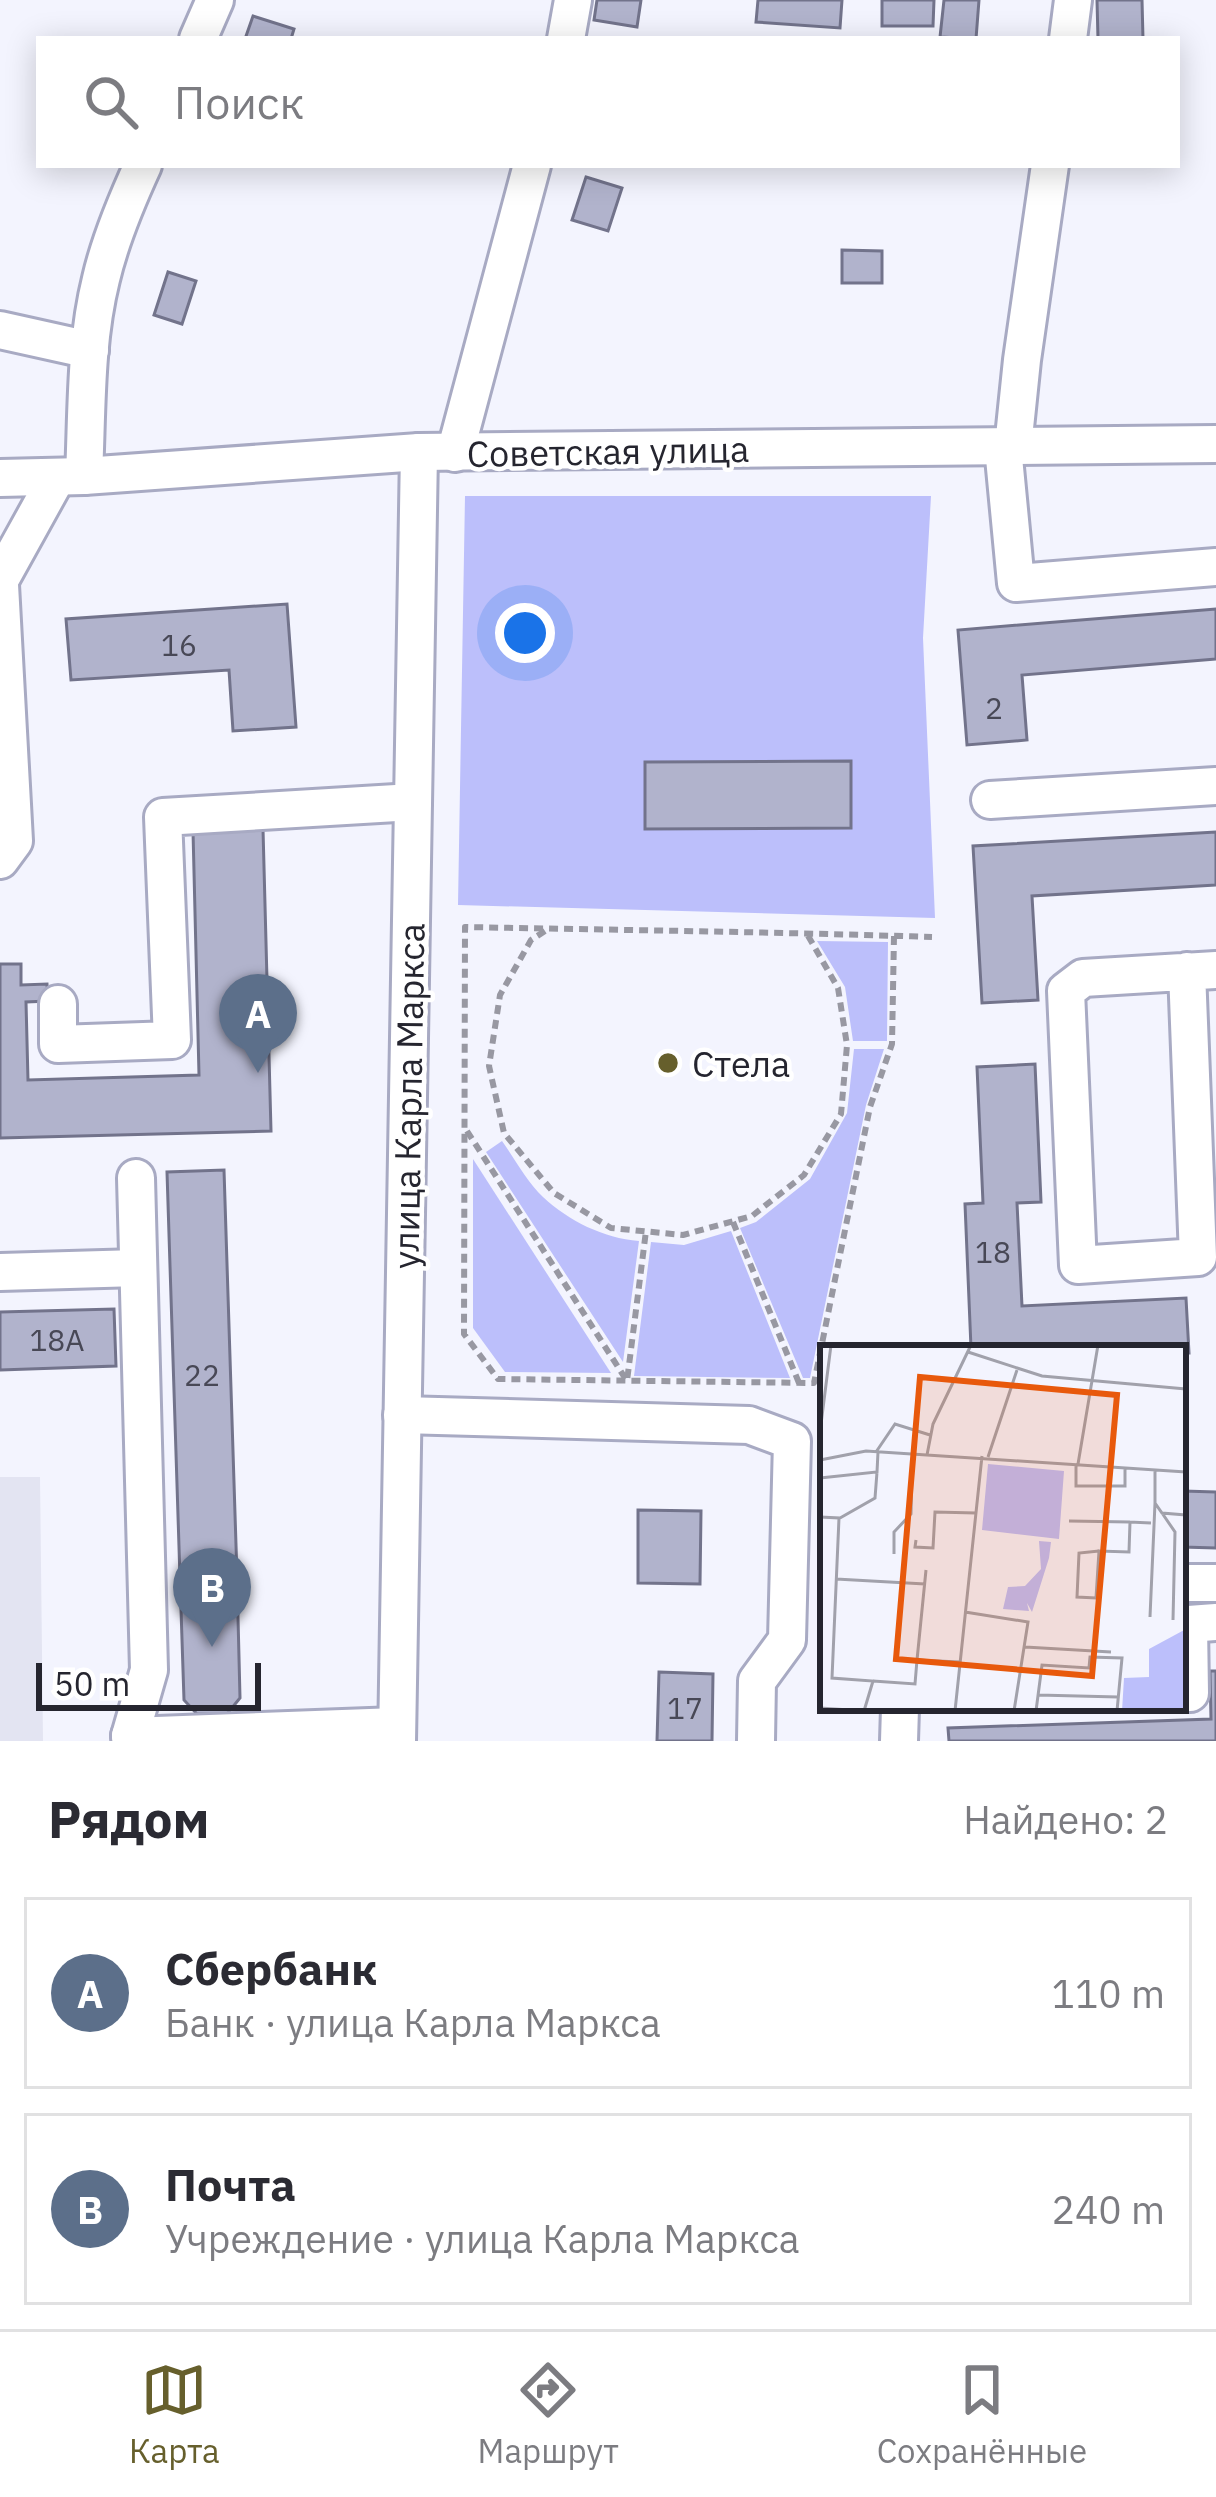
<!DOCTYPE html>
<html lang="ru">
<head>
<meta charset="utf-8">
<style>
  :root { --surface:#fff; --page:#f2f2f3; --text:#2b2b33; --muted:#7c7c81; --line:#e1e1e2; --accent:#665f2c }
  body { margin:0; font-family:"IBM Plex Sans",sans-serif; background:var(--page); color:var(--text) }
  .scale { position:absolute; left:36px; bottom:30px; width:225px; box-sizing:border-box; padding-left:12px; border:6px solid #25252f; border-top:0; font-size:33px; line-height:42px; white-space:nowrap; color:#25252f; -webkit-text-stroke:9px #fff; paint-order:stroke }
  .you { position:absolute; left:525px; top:633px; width:42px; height:42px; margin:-30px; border:9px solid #fff; border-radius:50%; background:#1a73e8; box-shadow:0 0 0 18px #1a73e833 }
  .badge { display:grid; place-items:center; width:78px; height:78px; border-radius:50%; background:var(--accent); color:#fff; font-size:39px; font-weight:700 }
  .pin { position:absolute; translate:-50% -99px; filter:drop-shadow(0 3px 6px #0008) }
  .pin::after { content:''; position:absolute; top:63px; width:42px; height:36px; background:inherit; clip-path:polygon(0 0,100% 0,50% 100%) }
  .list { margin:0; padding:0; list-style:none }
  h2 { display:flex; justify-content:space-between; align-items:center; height:156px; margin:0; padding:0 48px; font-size:51px }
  h2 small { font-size:39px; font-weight:400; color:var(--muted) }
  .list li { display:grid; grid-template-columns:78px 1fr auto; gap:36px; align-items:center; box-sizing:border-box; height:192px; margin:0 24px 24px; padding:0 24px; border:3px solid var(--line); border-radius:0px }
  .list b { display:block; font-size:45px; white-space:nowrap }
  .list p { margin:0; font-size:39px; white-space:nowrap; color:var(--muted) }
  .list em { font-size:39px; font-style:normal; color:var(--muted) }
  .icon { flex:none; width:66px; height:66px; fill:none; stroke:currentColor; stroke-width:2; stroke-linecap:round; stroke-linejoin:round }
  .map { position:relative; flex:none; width:1216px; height:1741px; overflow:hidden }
  .search { position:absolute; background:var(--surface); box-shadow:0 6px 30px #0003; left:36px; right:36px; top:36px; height:132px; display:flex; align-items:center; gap:30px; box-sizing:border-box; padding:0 42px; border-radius:0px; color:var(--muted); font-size:45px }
  .sheet { height:588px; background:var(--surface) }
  nav { display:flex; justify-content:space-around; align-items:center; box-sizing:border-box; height:168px; border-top:3px solid var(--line); background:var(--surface); font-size:33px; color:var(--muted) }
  nav a { display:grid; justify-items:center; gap:6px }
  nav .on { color:var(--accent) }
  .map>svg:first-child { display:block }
</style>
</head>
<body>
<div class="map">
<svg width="1216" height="1741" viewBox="0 0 1216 1741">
  <rect width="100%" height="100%" fill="#f3f4fe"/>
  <path fill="#e3e4f2" d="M0 1477H40L43 1741H0Z"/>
  <g fill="#bcbffb">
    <path d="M465 496H931L923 638 935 918 458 905Z"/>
    <path d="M817 941 888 942 887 1041H853L845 987Z"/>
    <path d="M854 1049H884L866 1105 810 1378H803L740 1228 756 1222 810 1179 847 1113Z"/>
    <path d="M502 1141C515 1159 527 1182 543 1197 569 1221 603 1238 639 1241L623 1362 486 1152Z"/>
    <path d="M473 1159 611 1373 505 1372 473 1328Z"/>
    <path d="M731 1231 790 1378 634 1376 651 1242 684 1245Z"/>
  </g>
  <g fill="#b1b3cc" stroke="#72738b" stroke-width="3">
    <path d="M597 0H641L637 27 594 20Z"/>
    <path d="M758 0H842L840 28 756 22Z"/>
    <path d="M882 0H934L933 26H882Z"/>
    <path d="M944 0H979L976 39 940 37Z"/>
    <path d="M1097 0H1142L1143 39H1098Z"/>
    <path d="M253 16 294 29 291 39H245Z"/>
    <path d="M586 177 622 188 608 231 572 220Z"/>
    <path d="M842 250 882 251V283H842Z"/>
    <path d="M168 272 196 281 182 324 154 315Z"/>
    <path d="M287 604 296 727 233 731 229 670 71 680 66 619Z"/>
    <path d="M1216 609V659L1022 675 1027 740 967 745 958 630Z"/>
    <path d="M851 761V828L645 829V762Z"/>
    <path d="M263 829 271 1131 0 1138V964H21V985L47 984 48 1001 26 1002 28 1080 199 1075 193 831Z"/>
    <path d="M1216 832V885L1032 896 1038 1000 982 1003 973 846Z"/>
    <path d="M1035 1064 1041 1202 1017 1203 1022 1306 1186 1298 1189 1353H1183V1348H971L965 1204 983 1203 977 1067Z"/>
    <path d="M224 1170 237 1576 180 1578 167 1172Z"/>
    <path d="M114 1309 116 1366 0 1370V1312Z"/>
    <path d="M1183 1491 1216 1492V1548L1183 1547Z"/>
    <path d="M638 1510 701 1511 700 1584 638 1583Z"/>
    <path d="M237 1577 240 1698 227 1714H197L184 1700 180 1579Z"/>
    <path d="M1210 1671H1216V1741H949L948 1728 1211 1719Z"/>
    <path d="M659 1672 713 1674 712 1741H657Z"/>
  </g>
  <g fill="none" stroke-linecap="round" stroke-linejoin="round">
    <defs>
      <g id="minor">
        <path d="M198 39 215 0"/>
        <path d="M566 39 573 0"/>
        <path d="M1068 39 1073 0"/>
        <path d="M0 330 90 350"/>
        <path d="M1003 447 1016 583 1216 567"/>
        <path d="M1013 447 1022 360 1050 165"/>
        <path d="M455 453 532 165"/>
        <path d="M84 476C87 411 85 343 101 279 110 240 126 202 143 165"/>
        <path d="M0 478 84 476 419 452 1216 444"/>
        <path d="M0 580 57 477"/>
        <path d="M0 585 14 841 0 860"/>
        <path d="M990 800 1216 786"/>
        <path d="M1187 971 1198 1257 1078 1265 1066 991 1083 978 1216 970"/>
        <path d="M58 1004V1044L172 1040 163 817 413 802"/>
        <path d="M0 1272 138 1268"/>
        <path d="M402 1415 749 1425 792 1441 787 1640 757 1681 756 1741"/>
        <path d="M1183 1583H1216"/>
        <path d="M1183 1693H1190L1189 1624 1216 1622"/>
        <path d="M130 1736 149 1670 136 1178"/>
        <path d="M131 1741 130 1736 397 1726"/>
        <path d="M397 1741 419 452"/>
        <path d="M899 1741 900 1708"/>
      </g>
    </defs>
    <use href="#minor" stroke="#a8aac3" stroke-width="42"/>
    <g stroke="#9898a2" stroke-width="6" stroke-dasharray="9 6" stroke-linecap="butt">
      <path d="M545 931 531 940 500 995 489 1066 504 1133 554 1193 611 1228 683 1235 752 1216 804 1175 841 1114 847 1045 838 988 807 934"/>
      <path d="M894 936 892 1044 870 1107 814 1383 498 1379 464 1334 465 927C620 930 776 932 932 937"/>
      <path d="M467 1131 627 1381 646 1231"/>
      <path d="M733 1222 799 1383"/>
    </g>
    <use href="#minor" stroke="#fff" stroke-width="36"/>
  </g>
  <circle fill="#665f2c" stroke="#fff" stroke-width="4.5" cx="668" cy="1063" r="12"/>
  <g text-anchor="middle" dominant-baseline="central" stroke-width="9" stroke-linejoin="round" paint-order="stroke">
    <g font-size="30" fill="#484856">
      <text x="179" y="644">16</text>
      <text x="994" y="707">2</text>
      <text x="993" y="1251">18</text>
      <text x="57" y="1339">18А</text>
      <text x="202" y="1374">22</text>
      <text x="685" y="1707">17</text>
    </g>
    <g font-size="36" fill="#25252f" stroke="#fff">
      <text transform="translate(608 451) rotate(-1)">Советская улица</text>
      <text transform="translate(408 1096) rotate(-89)">улица Карла Маркса</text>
    </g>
    <g font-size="36" fill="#25252f" stroke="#fff" text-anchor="start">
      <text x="692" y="1063">Стела</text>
    </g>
  </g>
  <g transform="translate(820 1345)">
    <rect width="366" height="366" fill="#f3f4fe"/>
    <path d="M168 119 244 126 239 194 162 185ZM219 196 231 197 229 213 212 267 207 258 209 266 183 264 188 242 205 241 221 224ZM366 284V366H302L304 333 329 332V304Z" fill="#bcbffb"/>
    <path fill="none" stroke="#a1a1ab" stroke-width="3" d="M148 7 222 31 366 44M0 87 11 0M56 107 75 79 110 90M107 110 113 79 151 0M168 112 197 25M0 115 46 106 366 127M256 119V141H305V122M258 119 278 0M335 125V158L342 168 366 170M0 133 57 127 58 107M342 168 355 187 353 275M0 172 19 173 12 333 53 336 44 366M20 173 55 153 57 127M249 176 310 177M96 195 95 202 113 203 115 167 156 168M279 206 259 208 257 252 276 253 279 206 309 207 310 177 331 178M74 209V187L91 169 92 126M16 234 105 239M145 267 208 277 194 366M330 272 335 158M205 302 291 307M97 315 106 225M53 336 95 339 97 315 140 317M218 350 298 352M0 363 44 366M135 366 162 111M216 366 222 320 269 323 270 312 302 313 297 366"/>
    <path fill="#e8590c" fill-opacity="0.15" stroke="#e8590c" stroke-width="6" d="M100 32 297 50 272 331 76 314Z"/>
    <rect width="366" height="366" fill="none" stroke="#25252f" stroke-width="6"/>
  </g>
</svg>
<div class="scale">50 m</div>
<div class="you"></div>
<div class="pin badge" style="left:258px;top:1073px;background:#5c6f8a">A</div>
<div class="pin badge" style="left:212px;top:1647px;background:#5c6f8a">B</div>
<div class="search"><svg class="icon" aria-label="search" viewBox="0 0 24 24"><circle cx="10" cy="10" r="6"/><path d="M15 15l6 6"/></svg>Поиск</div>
</div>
<section class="sheet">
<h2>Рядом<small>Найдено: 2</small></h2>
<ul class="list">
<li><span class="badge" style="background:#5c6f8a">A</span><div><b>Сбербанк</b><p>Банк · улица Карла Маркса</p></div><em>110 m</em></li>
<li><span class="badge" style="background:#5c6f8a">B</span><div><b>Почта</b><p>Учреждение · улица Карла Маркса</p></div><em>240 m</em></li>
</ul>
</section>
<nav>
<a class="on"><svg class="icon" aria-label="map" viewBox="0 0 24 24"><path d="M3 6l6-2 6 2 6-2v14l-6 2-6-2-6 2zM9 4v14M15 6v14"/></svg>Карта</a>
<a><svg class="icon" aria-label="directions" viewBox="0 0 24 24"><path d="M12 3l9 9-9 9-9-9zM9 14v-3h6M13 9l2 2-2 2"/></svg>Маршрут</a>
<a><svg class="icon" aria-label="saved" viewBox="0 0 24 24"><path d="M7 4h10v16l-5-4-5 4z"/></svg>Сохранённые</a>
</nav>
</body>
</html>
